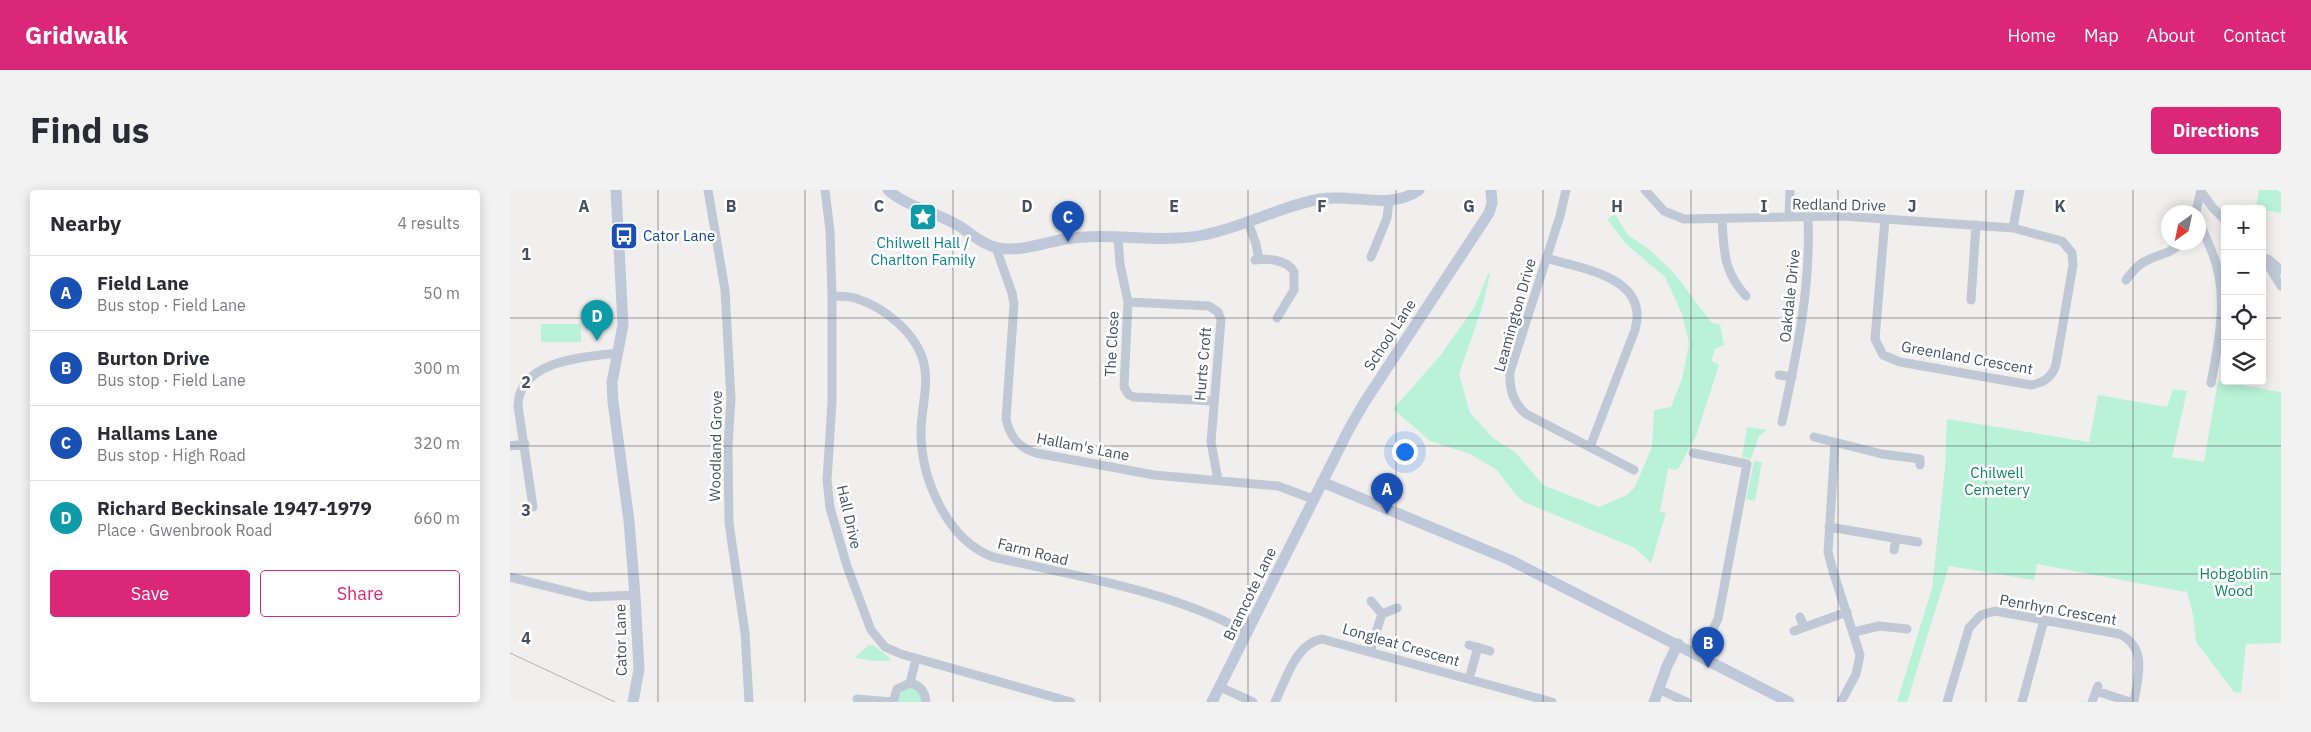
<!DOCTYPE html>
<meta charset="utf-8">
<style>
body{margin:0;font-family:"IBM Plex Sans",sans-serif;background:#f2f2f3;color:#2b2b33}
.controls{position:absolute;right:15px;top:15px;display:grid;overflow:hidden;border-radius:5px;box-shadow:0 2px 12px #0003}
.controls button{width:45px;height:45px;display:grid;place-items:center;padding:0;border:0;border-bottom:1px solid #e1e1e2;background:#fff;color:#2b2b33;font:25px sans-serif}
.compass{position:absolute;left:1651px;top:15px;width:45px;height:45px;border-radius:50%;background:#fff;box-shadow:0 2px 12px #0003;rotate:213deg}
.you{position:absolute;left:894px;top:261px;width:18px;height:18px;margin:-12px;border:4px solid #fff;border-radius:50%;background:#1a73e8;box-shadow:0 0 0 8px #1a73e833}
.badge{display:grid;place-items:center;width:32px;height:32px;border-radius:50%;background:#db2777;color:#fff;font-size:16px;font-weight:700}
.pin{position:absolute;translate:-50% -41px;filter:drop-shadow(0 1px 2px #0008)}
.pin::after{content:'';position:absolute;top:26px;width:18px;height:15px;background:inherit;clip-path:polygon(0 0,100% 0,50% 100%)}
.list{margin:0;padding:0;list-style:none}
h2{display:flex;justify-content:space-between;align-items:center;height:65px;margin:0;padding:0 20px;font-size:21px}
h2 small{font-size:16px;font-weight:400;color:#7c7c81}
.list li{display:grid;grid-template-columns:32px 1fr auto;gap:15px;align-items:center;box-sizing:border-box;height:75px;padding:0 20px;border-top:1px solid #e1e1e2}
.list b{display:block;font-size:19px;white-space:nowrap}
.list p{margin:0;font-size:16px;white-space:nowrap;color:#7c7c81}
.list em{font-size:16px;font-style:normal;color:#7c7c81}
.actions{display:flex;gap:10px;padding:15px 20px}
.actions a{flex:1;padding:11px 0;border:1px solid #db2777;border-radius:5px;text-align:center;font-size:18px;color:#db2777}
.actions .main{background:#db2777;color:#fff}
.icon{flex:none;width:28px;height:28px;fill:none;stroke:currentColor;stroke-width:2;stroke-linecap:round;stroke-linejoin:round}
.map{position:relative;flex:none;width:1771px;height:512px;overflow:hidden;border-radius:5px}
header{display:flex;align-items:center;gap:30px;box-sizing:border-box;height:70px;padding:0 25px;background:#db2777;color:#fff}
header strong{font-size:24px}
nav{display:flex;gap:28px;margin-inline-start:auto;font-size:18px}
.intro{display:flex;align-items:center;justify-content:space-between;box-sizing:border-box;height:120px;padding:0 30px}
h1{margin:0;font-size:35px}
.button{padding:12px 22px;border-radius:5px;background:#db2777;color:#fff;font-size:18px;font-weight:700}
main{display:flex;gap:30px;padding:0 30px}
aside{flex:1;background:#fff;border-radius:5px;box-shadow:0 2px 12px #0003}
.map>svg:first-child{display:block}
.green{fill:#b9f2d7}
.lines{fill:none;stroke-linecap:round;stroke-linejoin:round}
.street{stroke:#c1c8d5;stroke-width:9}
.secondary{stroke:#bfc8d9;stroke-width:11}
.tram{stroke:#b0b2b9;stroke-width:1}
.grid{fill:none;stroke:#454f5d;stroke-width:1;stroke-opacity:0.55}
.labels{text-anchor:middle;stroke-width:5;stroke-linejoin:round;paint-order:stroke}
.street-label{font-size:15px;fill:#454f5d;stroke:#fff}
.transit-label{font-size:15px;fill:#164399;stroke:#fff;text-anchor:start}
.culture-label{font-size:15px;fill:#0d838f;stroke:#fff}
.park-label{font-size:15px;fill:#10855a;stroke:#fff}
.grid-label{font-size:16px;text-anchor:middle;font-weight:bold;fill:#454f5d;stroke:#fff;stroke-width:5;stroke-linejoin:round;paint-order:stroke}
</style>
<header>
<strong>Gridwalk</strong>
<nav><a>Home</a><a>Map</a><a>About</a><a>Contact</a></nav>
</header>
<div class="intro"><h1>Find us</h1><a class="button">Directions</a></div>
<main>
<aside>
<h2>Nearby<small>4 results</small></h2>
<ul class="list">
<li><span class="badge" style="background:#1a4fb4">A</span><div><b>Field Lane</b><p>Bus stop · Field Lane</p></div><em>50 m</em></li>
<li><span class="badge" style="background:#1a4fb4">B</span><div><b>Burton Drive</b><p>Bus stop · Field Lane</p></div><em>300 m</em></li>
<li><span class="badge" style="background:#1a4fb4">C</span><div><b>Hallams Lane</b><p>Bus stop · High Road</p></div><em>320 m</em></li>
<li><span class="badge" style="background:#0f9aa8">D</span><div><b>Richard Beckinsale 1947-1979</b><p>Place · Gwenbrook Road</p></div><em>660 m</em></li>
</ul>
<div class="actions"><a class="main">Save</a><a>Share</a></div>
</aside>
<div class="map">
<svg width="1771" height="512" viewBox="0 0 1771 512">
<rect width="100%" height="100%" fill="#f1efee"/>
<!-- green -->
<path class="green" d="M 1749,0 L 1771,0 L 1771,23 L 1746,19 Z
M 1105,24 L 1118,45 L 1140,60 L 1164,83 L 1201,132 L 1210,135 L 1214,155 L 1205,159 L 1201,171 L 1209,175 L 1186,246 L 1169,278 L 1165,280 L 1158,278 L 1150,322 L 1156,323 L 1141,373 L 1125,358 L 1014,312 L 1005,304 L 987,280 L 960,264 L 920,251 L 883,219 L 930,166 L 964,118 L 978,84 L 980,84 L 972,118 L 949,184 L 960,223 L 984,249 L 1005,262 L 1033,295 L 1089,317 L 1117,305 L 1125,297 L 1142,257 L 1144,220 L 1161,217 L 1172,189 L 1179,154 L 1172,124 L 1155,87 L 1116,54 L 1097,29 Z
M 31,134 L 71,134 L 71,152 L 31,152 Z
M 1708,191 L 1771,202 L 1771,453 L 1736,454 L 1731,503 L 1724,502 L 1686,452 L 1683,425 L 1676,398 L 1675,402 L 1527,374 L 1524,390 L 1439,376 L 1397,512 L 1387,512 L 1422,398 L 1435,278 L 1437,229 L 1579,252 L 1588,205 L 1657,217 L 1663,199 L 1677,201 L 1662,267 L 1694,272 Z
M 1237,237 L 1257,240 L 1249,246 L 1241,269 L 1232,267 Z
M 1244,271 L 1252,272 L 1245,311 L 1236,309 Z
M 359,455 L 363,455 L 380,468 L 380,471 L 364,471 L 346,468 L 346,466 Z
M 400,497 L 409,500 L 413,512 L 387,512 L 390,501 Z"/>
<g class="lines">
<!-- street -->
<path class="street" d="M 198,0 L 215,100 L 221,209 L 218,256 L 219,333 L 235,443 L 239,512
M 315,0 L 320,41 L 322,106 L 322,212 L 317,290 L 320,318 L 337,376 L 361,440 L 375,457 L 391,464 L 561,512
M 1056,0 L 1050,26 L 1000,182 C 999,198 1003,213 1016,224 L 1124,280
M 1135,0 L 1154,21 L 1174,29 L 1332,26 L 1503,38 L 1552,51 L 1562,63 L 1563,75 L 1546,174 C 1543,186 1534,193 1521,195 L 1390,172 L 1373,165 L 1365,149 L 1375,29
M 1692,3 L 1703,18 L 1715,30
M 1686,22 L 1691,0
M 1279,27 L 1280,0
M 1212,29 C 1214,61 1213,81 1236,106
M 1688,30 C 1695,45 1703,62 1707,77 C 1717,116 1708,155 1701,193
M 738,32 L 746,54 L 749,69
M 1503,38 L 1510,0
M 608,48 L 610,74 L 618,112 L 614,197 L 619,205 L 624,207 L 704,211
M 486,58 L 502,103 L 504,114 L 496,229 C 500,247 509,258 526,263 L 644,285 L 768,296 L 803,309
M 1752,65 L 1771,96
M 861,67 L 877,28 L 879,11
M 1036,68 C 1073,79 1140,87 1125,140 L 1080,257
M 1758,69 L 1771,80
M 745,70 C 758,68 778,70 784,82 L 784,100 L 767,128
M 1616,90 C 1623,81 1629,73 1640,69 C 1651,64 1664,62 1672,52
M 322,106 C 329,106 337,106 345,108 C 374,117 407,143 414,174 C 419,195 411,220 411,242 C 411,289 437,350 483,367 C 569,387 660,400 738,443
M 1461,110 L 1466,35
M 618,112 L 699,116 L 708,122 L 711,130 L 701,252 L 708,290
M 1269,185 L 1282,187
M 1272,232 C 1287,163 1301,97 1298,27
M 1304,247 L 1372,264 L 1410,269 L 1410,275
M 1325,253 L 1318,362 L 1323,381 L 1350,465 L 1346,484 L 1331,512
M 0,256 L 15,254
M 1183,263 L 1237,274 L 1208,429 L 1190,465
M 23,317 L 8,216 C 9,170 74,167 108,163
M 1319,337 L 1408,352
M 1384,360 L 1386,349
M 0,387 L 80,407 L 125,405
M 861,411 L 872,424 L 887,418
M 1290,427 L 1294,437
M 1284,441 L 1337,422
M 1344,442 L 1369,436 L 1397,439
M 959,455 L 980,461
M 860,461 L 872,424
M 406,469 L 400,493 C 410,495 415,502 416,512
M 959,489 L 968,457
M 710,497 L 743,512
M 1148,499 L 1177,512
M 1586,501 L 1620,512
M 347,509 L 383,512
M 383,512 L 387,499 L 400,493
M 765,512 C 776,490 785,454 812,449 L 1042,512
M 1437,512 L 1459,438 L 1471,425 L 1485,421 L 1609,444 C 1638,457 1628,487 1624,512
M 1512,512 L 1534,430
M 1582,512 L 1588,496"/>
<!-- secondary -->
<path class="secondary" d="M 106,0 L 113,135 L 102,192 L 103,212 L 119,331 L 125,405 L 129,479 L 123,512
M 378,0 C 398,18 427,22 449,36 C 462,44 473,55 488,58 C 509,62 534,53 555,49 C 603,41 651,55 698,44 C 736,36 771,16 810,9 C 843,3 879,21 909,0
M 812,292 L 1000,370 L 1279,512
M 702,512 L 839,239 L 854,213 L 979,23 L 982,13 L 981,0
M 1144,512 L 1157,476 L 1168,454"/>
<!-- tram -->
<path class="tram" d="M 0,463 L 105,512"/>
</g>
<!-- grid -->
<path class="grid" d="M 148,0 L 148,512M 295,0 L 295,512M 443,0 L 443,512M 590,0 L 590,512M 738,0 L 738,512M 886,0 L 886,512M 1033,0 L 1033,512M 1181,0 L 1181,512M 1328,0 L 1328,512M 1476,0 L 1476,512M 1623,0 L 1623,512M 0,128 L 1715,128M 1752,128 L 1771,128M 0,256 L 1771,256M 0,384 L 1771,384"/>
<!-- icons -->
<defs>
<g id="sight-square" transform="scale(1.4375)"><rect x="-9" y="-9" width="18" height="18" rx="4" fill="#0f9aa8" stroke="#fff"/><path d="M0-6L1.8-2.2L6-1.7L2.9 1.2L3.7 5.4L0 3.3L-3.7 5.4L-2.9 1.2L-6-1.7L-1.8-2.2Z" fill="#fff"/></g>
<g id="bus-square" transform="scale(1.4375)"><rect x="-9" y="-9" width="18" height="18" rx="4" fill="#1a4fb4" stroke="#fff"/><path d="M-5-6H5V4H4V6H2V4H-2V6H-4V4H-5ZM-3.5-4V0h7V-4ZM-3.5 1.2v1.5H-2V1.2ZM2 1.2v1.5H3.5V1.2Z" fill="#fff"/></g>
</defs>
<g fill-rule="evenodd">
<use href="#sight-square" x="413" y="27"/>
<use href="#bus-square" x="114" y="46"/>
</g>
<g class="labels">
<!-- street labels -->
<g class="street-label">
<text transform="translate(1329 15) rotate(1)" y="5">Redland Drive</text>
<text transform="translate(1280 106) rotate(-84)" y="5">Oakdale Drive</text>
<text transform="translate(1005 125) rotate(-74)" y="5">Leamington Drive</text>
<text transform="translate(880 145) rotate(-57)" y="5">School Lane</text>
<text transform="translate(602 154) rotate(-87)" y="5">The Close</text>
<text transform="translate(1457 168) rotate(10)" y="5">Greenland Crescent</text>
<text transform="translate(693 174) rotate(-85)" y="5">Hurts Croft</text>
<text transform="translate(206 256) rotate(-89)" y="5">Woodland Grove</text>
<text transform="translate(573 257) rotate(11)" y="5">Hallam's Lane</text>
<text transform="translate(339 327) rotate(77)" y="5">Hall Drive</text>
<text transform="translate(523 362) rotate(14)" y="5">Farm Road</text>
<text transform="translate(740 404) rotate(-64)" y="5">Bramcote Lane</text>
<text transform="translate(1548 420) rotate(10)" y="5">Penrhyn Crescent</text>
<text transform="translate(111 450) rotate(-91)" y="5">Cator Lane</text>
<text transform="translate(891 455) rotate(16)" y="5">Longleat Crescent</text>
</g>
<!-- transit labels -->
<g class="transit-label">
<text x="133" y="51">Cator Lane</text>
</g>
<!-- culture labels -->
<g class="culture-label">
<text x="413" y="58">Chilwell Hall /<tspan x="413" dy="17">Charlton Family</tspan></text>
</g>
<!-- park labels -->
<g class="park-label">
<text x="1487" y="288">Chilwell<tspan x="1487" dy="17">Cemetery</tspan></text>
<text x="1724" y="389">Hobgoblin<tspan x="1724" dy="17">Wood</tspan></text>
</g>
</g>
<g class="grid-label">
<text x="74" y="22">A</text>
<text x="221" y="22">B</text>
<text x="369" y="22">C</text>
<text x="517" y="22">D</text>
<text x="664" y="22">E</text>
<text x="812" y="22">F</text>
<text x="959" y="22">G</text>
<text x="1107" y="22">H</text>
<text x="1254" y="22">I</text>
<text x="1402" y="22">J</text>
<text x="1550" y="22">K</text>
<text x="16" y="70">1</text>
<text x="16" y="198">2</text>
<text x="16" y="326">3</text>
<text x="16" y="454">4</text>
</g>
</svg>
<div class="controls">
<button>+</button>
<button>−</button>
<button><svg class="icon" aria-label="locate" viewBox="0 0 24 24"><circle cx="12" cy="12" r="6"/><path d="M12 2v4M12 18v4M2 12h4M18 12h4"/></svg></button>
<button><svg class="icon" aria-label="layers" viewBox="0 0 24 24"><path d="M12 4l9 5-9 5-9-5zM3 14l9 5 9-5"/></svg></button>
</div>
<svg class="compass" viewBox="-18 -18 36 36"><path d="M0-13l5 13h-10z" fill="#e53935"/><path d="M0 13l5-13h-10z" fill="#7c7c81"/></svg>
<div class="you"></div>
<div class="pin badge" style="left:877px;top:324px;background:#1a4fb4">A</div>
<div class="pin badge" style="left:1198px;top:478px;background:#1a4fb4">B</div>
<div class="pin badge" style="left:558px;top:52px;background:#1a4fb4">C</div>
<div class="pin badge" style="left:87px;top:151px;background:#0f9aa8">D</div>
</div>
</main>
